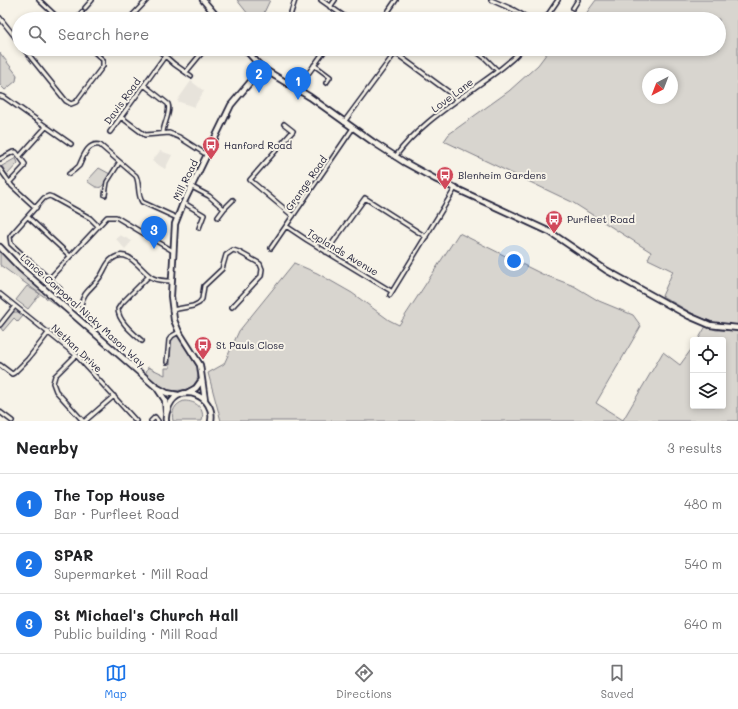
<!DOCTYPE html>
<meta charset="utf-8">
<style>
body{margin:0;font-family:Mali,sans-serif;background:#f6f6f6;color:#202124}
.controls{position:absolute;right:12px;bottom:12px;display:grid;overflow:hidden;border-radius:4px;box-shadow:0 2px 6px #0003}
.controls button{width:36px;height:36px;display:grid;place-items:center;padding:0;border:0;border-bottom:1px solid #e0e0e0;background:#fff;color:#202124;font:20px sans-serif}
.compass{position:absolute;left:642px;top:68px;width:36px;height:36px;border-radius:50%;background:#fff;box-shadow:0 2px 6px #0003;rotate:222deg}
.you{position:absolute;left:514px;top:261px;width:14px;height:14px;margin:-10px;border:3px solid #fff;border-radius:50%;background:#1a73e8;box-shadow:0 0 0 6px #1a73e833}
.badge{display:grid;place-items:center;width:26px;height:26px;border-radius:50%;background:#1a73e8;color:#fff;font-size:13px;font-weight:700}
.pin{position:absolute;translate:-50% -33px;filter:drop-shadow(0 1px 2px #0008)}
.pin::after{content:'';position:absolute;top:21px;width:14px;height:12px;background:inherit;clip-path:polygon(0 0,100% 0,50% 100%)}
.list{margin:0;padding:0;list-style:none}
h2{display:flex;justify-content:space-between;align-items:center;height:52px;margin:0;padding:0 16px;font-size:17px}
h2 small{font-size:13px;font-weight:400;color:#757577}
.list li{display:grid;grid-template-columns:26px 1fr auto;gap:12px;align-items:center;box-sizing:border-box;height:60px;padding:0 16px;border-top:1px solid #e0e0e0}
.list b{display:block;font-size:15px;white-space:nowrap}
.list p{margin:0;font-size:13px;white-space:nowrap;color:#757577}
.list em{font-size:13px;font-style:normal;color:#757577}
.icon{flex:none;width:22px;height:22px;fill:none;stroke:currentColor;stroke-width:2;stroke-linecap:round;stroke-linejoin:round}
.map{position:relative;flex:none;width:738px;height:421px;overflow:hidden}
.search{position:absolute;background:#fff;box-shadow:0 2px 6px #0003;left:12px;right:12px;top:12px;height:44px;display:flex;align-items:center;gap:10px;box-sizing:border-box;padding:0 14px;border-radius:22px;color:#757577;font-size:15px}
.sheet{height:232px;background:#fff}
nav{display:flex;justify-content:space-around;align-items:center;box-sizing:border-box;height:56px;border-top:1px solid #e0e0e0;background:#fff;font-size:11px;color:#757577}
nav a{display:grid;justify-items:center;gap:2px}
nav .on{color:#1a73e8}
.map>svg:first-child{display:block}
.built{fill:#e7e3db}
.green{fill:#d8d5cf;stroke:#7d7c85;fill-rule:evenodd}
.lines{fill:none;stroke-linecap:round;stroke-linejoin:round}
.street-casing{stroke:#22223b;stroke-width:6}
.secondary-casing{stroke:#22223b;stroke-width:8}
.street{stroke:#f7f3e8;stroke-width:3}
.secondary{stroke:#f7f3e8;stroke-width:4.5}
.labels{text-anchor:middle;stroke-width:4;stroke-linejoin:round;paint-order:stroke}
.street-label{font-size:10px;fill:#22223b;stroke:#f7f3e8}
.poi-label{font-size:10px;fill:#22223b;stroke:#f7f3e8;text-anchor:start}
</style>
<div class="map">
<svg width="738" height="421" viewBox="0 0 738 421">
<rect width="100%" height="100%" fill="#f7f3e8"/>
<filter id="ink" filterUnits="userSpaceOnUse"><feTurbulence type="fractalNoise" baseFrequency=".025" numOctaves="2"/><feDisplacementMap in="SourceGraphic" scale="8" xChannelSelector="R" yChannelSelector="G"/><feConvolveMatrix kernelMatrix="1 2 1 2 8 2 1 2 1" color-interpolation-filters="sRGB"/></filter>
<g filter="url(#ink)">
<!-- built -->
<path class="built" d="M 191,81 L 204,91 L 194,107 L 177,101 Z
M 160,151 L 172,155 L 165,169 L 152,161 Z
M 120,235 L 132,241 L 125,249 L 116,239 Z"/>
<!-- green -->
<path class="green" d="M 237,0 L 270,0 L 261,19 L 252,19 Z
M 596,0 L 738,0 L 738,325 L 712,322 L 697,316 L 662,296 L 673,271 L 648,259 L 651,252 L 572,202 L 444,141 L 449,134 L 509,91 L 538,65 L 550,49 L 719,49 L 719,19 L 582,19 ZM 648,74 L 672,74 L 672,98 L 648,98 Z
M 0,53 L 17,75 L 16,81 L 5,90 L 0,85 Z
M 16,158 L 18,163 L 7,175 L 2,166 Z
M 99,168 L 110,174 C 102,187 102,193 87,181 Z
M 459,233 L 542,274 L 574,286 L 599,301 L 633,315 L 641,326 L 596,403 L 623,420 L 663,352 L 680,365 L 693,347 L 693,406 L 723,406 L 723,340 L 698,340 L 706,326 L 716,330 L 738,331 L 738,421 L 221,421 L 208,373 L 224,364 L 239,331 L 294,263 L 317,273 L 352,293 L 389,320 L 399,325 Z
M 0,251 L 14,266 L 67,313 L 0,265 Z
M 27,286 L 40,294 L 28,309 L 16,300 Z
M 13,312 L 18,312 L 23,316 L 18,322 L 14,318 L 3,331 L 0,327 L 11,313 Z
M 178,336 L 199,370 L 197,380 L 192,387 L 183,390 L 169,391 L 145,375 L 148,367 L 165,375 L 165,368 L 170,368 L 171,340 L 173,337 Z
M 184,401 C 197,401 205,409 202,421 L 173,421 C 171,411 175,404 184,401 Z"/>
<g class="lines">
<!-- street casing -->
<g class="street-casing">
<path id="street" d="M 39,0 L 59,19
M 321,0 L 348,19
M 491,0 L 514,10 L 530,19
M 330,7 L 335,0
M 85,8 L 92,0
M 573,8 L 578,0
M 0,18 L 19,42
M 76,19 L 82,12
M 129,19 L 147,0
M 289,19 L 295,0
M 383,19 L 396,0
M 545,19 L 558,0
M 24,49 L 66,101 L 71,104 L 76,102 L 103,66 L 103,60 L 91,49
M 157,49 L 174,64 L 191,76
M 390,49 L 450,93 L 457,100
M 473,49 L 485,58 L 498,71
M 97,54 L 101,49
M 314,65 L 330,77 L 326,83
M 186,72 L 205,49
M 144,85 L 168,104 C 171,112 164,123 163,132
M 297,89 L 326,49
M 0,96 L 4,97 L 71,144
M 121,117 L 145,135 L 169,133 L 179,137 L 207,155
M 344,122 L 395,53
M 284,124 L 293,131 L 250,180 L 293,216
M 110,132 L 165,56
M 20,156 L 46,127
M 395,157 C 415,129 446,108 474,88 C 491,76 508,65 522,49
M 0,159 L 13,152 L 16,152 L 25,164 L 24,167 L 9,183
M 0,169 L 12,186 L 36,208
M 69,174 C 72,172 76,169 79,166 C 83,158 87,142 100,145 L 136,176 C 140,184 137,194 142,202 L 177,218
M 192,187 L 209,196 L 224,209 L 233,200
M 105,195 L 107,182 L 119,163
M 184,203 L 204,215 L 199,228
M 28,217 L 70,256
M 218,217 L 224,209
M 286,226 L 307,240 L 391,291
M 271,248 L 353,128
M 326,252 L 365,198 L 426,237
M 49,279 L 107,217 L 116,217 L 173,251
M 60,289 L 11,244 L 10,237 L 12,234 L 44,198 L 49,196 L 52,197 L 90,218 L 98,226
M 0,294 L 76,355 L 136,421
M 390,295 L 456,187
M 81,305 C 84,290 92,289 100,277 C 104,272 106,263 112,259 C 129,246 141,272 153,278 C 159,281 166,281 172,281
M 172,310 L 193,306 L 199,303 L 202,299 L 204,286 L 222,269 L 226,255 L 233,250 L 239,252 L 257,262 L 260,264 L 262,269 L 261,276 L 232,307
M 0,325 L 15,306
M 142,341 C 133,333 118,321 118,309 L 122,303 L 149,276
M 76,355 L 55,376 L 53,383 L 56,391 L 83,421
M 167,362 L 169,340 L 172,336 L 179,332
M 0,365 L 12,374 L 14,373 L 28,359 L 49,332
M 0,412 L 12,421
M 85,421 L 114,396
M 151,421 L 155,417 L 158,421"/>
</g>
<!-- secondary casing -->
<g class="secondary-casing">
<path id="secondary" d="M 203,0 L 219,19
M 245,49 L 262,68 L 310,97 L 373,142 L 404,162 L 435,179 L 550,232 L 606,270 L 689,316 L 710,325 L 738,328
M 0,247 L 20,268 L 156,387 L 167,393 L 178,395
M 157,388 L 165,400 L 166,412
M 187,393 L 196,388 L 201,381
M 205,400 L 200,365 L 179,332 L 174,320 L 171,296 L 175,224 L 182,206 L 231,105 L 262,68
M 166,421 C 165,415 167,411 169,406 C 180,381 216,396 211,421"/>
</g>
<!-- street -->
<use href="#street" class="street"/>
<!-- secondary -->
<use href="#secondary" class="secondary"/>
</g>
</g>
<!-- icons -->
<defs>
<g id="bus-pin" transform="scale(0.9)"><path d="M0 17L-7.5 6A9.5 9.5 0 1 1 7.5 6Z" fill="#d1495b" stroke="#f7f3e8"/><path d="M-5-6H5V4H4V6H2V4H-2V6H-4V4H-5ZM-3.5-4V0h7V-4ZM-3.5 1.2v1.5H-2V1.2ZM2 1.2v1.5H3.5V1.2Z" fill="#fff"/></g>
</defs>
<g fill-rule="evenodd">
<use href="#bus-pin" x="211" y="145"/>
<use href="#bus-pin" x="445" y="175"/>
<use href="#bus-pin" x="554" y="219"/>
<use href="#bus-pin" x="203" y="345"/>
</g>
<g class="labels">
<!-- street labels -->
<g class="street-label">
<text transform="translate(452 95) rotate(-37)" y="4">Love Lane</text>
<text transform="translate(122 101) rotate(-54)" y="4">Davis Road</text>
<text transform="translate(185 180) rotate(-64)" y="4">Mill Road</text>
<text transform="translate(306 183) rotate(-55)" y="4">Grange Road</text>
<text transform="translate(343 252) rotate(31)" y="4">Toplands Avenue</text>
<text transform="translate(83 310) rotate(42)" y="4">Lance Corporal Nicky Mason Way</text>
<text transform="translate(77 348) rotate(43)" y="4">Nethan Drive</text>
</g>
<!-- poi labels -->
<g class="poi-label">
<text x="224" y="149">Hanford Road</text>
<text x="458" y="179">Blenheim Gardens</text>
<text x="567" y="223">Purfleet Road</text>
<text x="216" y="349">St Pauls Close</text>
</g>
</g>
</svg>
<div class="controls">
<button><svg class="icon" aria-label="locate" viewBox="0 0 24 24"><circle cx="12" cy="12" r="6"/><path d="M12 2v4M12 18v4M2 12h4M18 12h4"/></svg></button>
<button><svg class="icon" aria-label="layers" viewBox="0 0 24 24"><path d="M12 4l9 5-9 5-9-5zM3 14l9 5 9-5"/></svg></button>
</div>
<svg class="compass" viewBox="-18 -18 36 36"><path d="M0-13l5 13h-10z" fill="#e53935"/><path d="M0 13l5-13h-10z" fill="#757577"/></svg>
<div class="you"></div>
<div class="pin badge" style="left:298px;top:100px">1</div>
<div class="pin badge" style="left:259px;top:93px">2</div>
<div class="pin badge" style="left:154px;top:249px">3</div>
<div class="search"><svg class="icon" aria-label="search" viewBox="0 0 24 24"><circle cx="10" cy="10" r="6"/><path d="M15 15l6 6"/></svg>Search here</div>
</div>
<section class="sheet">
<h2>Nearby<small>3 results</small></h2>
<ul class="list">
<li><span class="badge">1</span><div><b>The Top House</b><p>Bar · Purfleet Road</p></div><em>480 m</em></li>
<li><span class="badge">2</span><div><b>SPAR</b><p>Supermarket · Mill Road</p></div><em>540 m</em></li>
<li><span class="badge">3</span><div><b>St Michael's Church Hall</b><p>Public building · Mill Road</p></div><em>640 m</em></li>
</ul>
</section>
<nav>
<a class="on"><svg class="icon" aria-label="map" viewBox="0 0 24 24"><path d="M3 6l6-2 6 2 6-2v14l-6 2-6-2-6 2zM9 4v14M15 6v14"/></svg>Map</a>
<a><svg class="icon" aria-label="directions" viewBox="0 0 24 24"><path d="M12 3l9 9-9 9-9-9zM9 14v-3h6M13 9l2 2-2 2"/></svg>Directions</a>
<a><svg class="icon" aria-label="saved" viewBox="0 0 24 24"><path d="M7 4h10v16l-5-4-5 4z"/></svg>Saved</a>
</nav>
